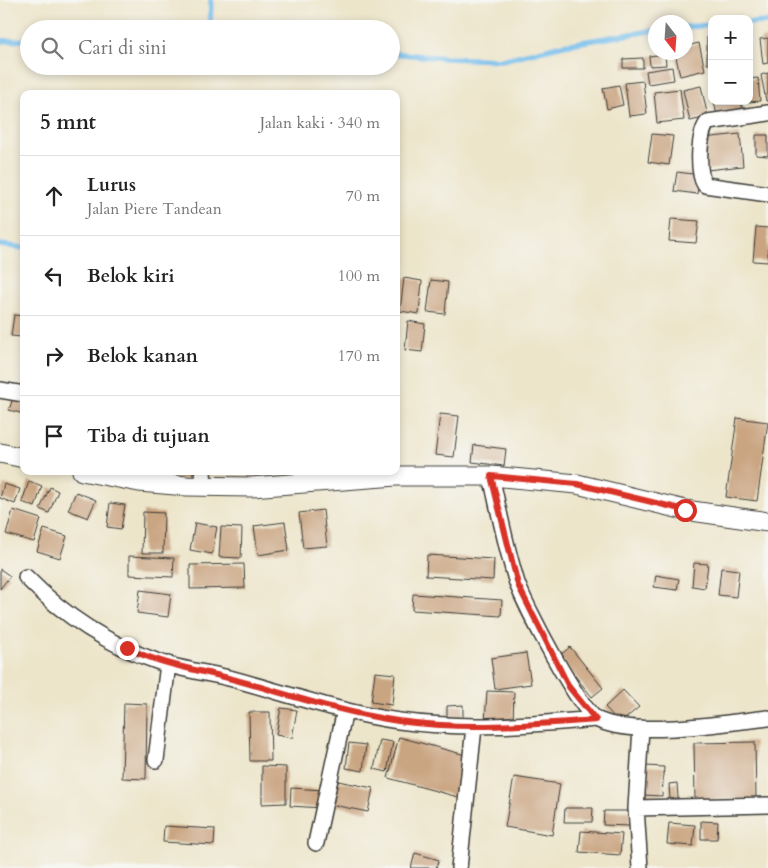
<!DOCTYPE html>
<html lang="id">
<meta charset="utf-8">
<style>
body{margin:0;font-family:Cardo,serif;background:#f2f2f2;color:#222}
.controls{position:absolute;right:15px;top:15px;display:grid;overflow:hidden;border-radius:10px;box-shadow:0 2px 8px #0003}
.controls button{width:45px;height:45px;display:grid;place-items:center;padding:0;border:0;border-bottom:1px solid #e0e0e0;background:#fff;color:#222;font:25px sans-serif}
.compass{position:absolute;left:648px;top:15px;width:45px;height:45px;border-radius:50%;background:#fff;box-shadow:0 2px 8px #0003;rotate:163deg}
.stop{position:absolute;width:15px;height:15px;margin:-11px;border:4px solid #d93025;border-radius:50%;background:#fff}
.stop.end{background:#d93025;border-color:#fff;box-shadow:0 1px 5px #0008}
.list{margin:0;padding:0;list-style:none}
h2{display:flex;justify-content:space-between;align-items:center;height:65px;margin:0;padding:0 20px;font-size:21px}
h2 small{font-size:16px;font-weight:400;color:#767676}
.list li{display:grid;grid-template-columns:32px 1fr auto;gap:15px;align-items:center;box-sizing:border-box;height:80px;padding:0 20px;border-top:1px solid #e0e0e0}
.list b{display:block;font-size:19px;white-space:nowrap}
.list p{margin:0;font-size:16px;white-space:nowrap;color:#767676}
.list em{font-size:16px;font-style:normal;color:#767676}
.icon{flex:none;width:28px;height:28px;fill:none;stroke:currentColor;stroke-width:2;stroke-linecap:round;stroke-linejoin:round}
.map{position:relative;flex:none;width:768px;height:868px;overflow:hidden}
.search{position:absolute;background:#fff;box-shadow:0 2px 8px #0003;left:20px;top:20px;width:380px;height:55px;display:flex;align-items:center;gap:12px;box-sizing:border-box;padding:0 18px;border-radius:28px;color:#767676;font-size:19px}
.panel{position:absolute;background:#fff;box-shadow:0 2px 8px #0003;left:20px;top:90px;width:380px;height:385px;border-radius:10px}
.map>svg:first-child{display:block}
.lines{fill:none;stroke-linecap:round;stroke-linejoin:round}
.stream{stroke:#73bdec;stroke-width:5.5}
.building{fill:#caa582}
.minor-casing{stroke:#3b3a36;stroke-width:18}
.tertiary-casing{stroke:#3b3a36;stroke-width:21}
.minor{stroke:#fff;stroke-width:15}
.tertiary{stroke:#fff;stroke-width:19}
.route{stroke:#d93025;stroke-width:6}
</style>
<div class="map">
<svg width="768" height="868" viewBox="0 0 768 868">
<rect width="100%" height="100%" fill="#f6f6f2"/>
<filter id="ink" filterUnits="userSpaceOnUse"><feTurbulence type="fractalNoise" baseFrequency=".02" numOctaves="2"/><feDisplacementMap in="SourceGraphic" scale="10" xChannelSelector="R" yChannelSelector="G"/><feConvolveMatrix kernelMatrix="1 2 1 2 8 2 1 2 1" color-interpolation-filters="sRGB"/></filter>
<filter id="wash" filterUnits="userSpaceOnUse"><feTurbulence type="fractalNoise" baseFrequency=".0096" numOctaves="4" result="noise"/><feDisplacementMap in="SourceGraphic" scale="20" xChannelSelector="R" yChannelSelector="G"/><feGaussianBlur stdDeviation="1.12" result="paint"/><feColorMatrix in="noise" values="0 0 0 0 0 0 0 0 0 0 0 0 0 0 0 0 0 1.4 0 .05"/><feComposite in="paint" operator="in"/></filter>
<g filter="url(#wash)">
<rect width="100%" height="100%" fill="#ede5ca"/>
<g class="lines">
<!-- stream -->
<path class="stream" d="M 749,23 L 768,22
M 686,27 L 712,25
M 210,29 L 211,0
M 0,41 L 29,40
M 391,53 L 445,58 L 502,60 L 563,45 L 656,30
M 0,245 L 24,248"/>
</g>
<g id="blocks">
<!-- building -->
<path class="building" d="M 707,37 L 712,37 L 712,64 L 707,64 Z
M 768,38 L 768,63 L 763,64 L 760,39 Z
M 699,43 L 705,70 L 680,76 L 675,52 L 686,52 L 686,46 Z
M 665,54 L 666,65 L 650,66 L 649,56 Z
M 643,58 L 643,68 L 623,68 L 623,59 Z
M 672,67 L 674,80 L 648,84 L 646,71 Z
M 768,73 L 768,101 L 766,101 L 761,75 Z
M 758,78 L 760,101 L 749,102 L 749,79 Z
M 643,81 L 647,114 L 629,116 L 625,83 Z
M 619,85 L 623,105 L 607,109 L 603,88 Z
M 701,86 L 708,117 L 690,121 L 683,90 Z
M 680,89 L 684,120 L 657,123 L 654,92 Z
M 714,101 L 741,101 L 743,111 L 717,116 Z
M 652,134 L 673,136 L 669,165 L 648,162 Z
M 740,134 L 743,166 L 707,170 L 703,138 Z
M 756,135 L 768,135 L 768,156 L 756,155 Z
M 677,172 L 700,175 L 697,194 L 674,191 Z
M 671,219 L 699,221 L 696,243 L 669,241 Z
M 756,227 L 768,228 L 768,262 L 753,261 Z
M 404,278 L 422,281 L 419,314 L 400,311 Z
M 431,280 L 448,282 L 445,314 L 427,312 Z
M 14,315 L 24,316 L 22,337 L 11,336 Z
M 408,321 L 425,324 L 422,352 L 405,350 Z
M 13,398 L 24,401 L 24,414 L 9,410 Z
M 440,414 L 459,416 L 454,457 L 435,455 Z
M 737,418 L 768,422 L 757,501 L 726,497 Z
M 474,445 L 506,449 L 504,466 L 472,462 Z
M 164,471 L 193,471 L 193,479 L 164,479 Z
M 29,481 L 42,486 L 35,507 L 22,502 Z
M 4,484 L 20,489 L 15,504 L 0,498 Z
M 50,487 L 58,491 L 49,513 L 40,509 Z
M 76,492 L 96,500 L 88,518 L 68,510 Z
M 110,503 L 125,505 L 121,529 L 107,527 Z
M 13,510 L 41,519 L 34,542 L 6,534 Z
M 323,510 L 327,546 L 303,548 L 299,513 Z
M 143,512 L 164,513 L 163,553 L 142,553 Z
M 285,522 L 289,550 L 258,555 L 254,526 Z
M 195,523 L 217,527 L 212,554 L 190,550 Z
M 221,527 L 242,528 L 241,558 L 219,557 Z
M 44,529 L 67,536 L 60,558 L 37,551 Z
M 427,555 L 494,559 L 493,580 L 426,576 Z
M 129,556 L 174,558 L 173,577 L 129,575 Z
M 694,563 L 708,564 L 705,588 L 692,586 Z
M 244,564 L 245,588 L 190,589 L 190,565 Z
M 721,568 L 739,570 L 736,597 L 718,595 Z
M 0,569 L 10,576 L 0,589 Z
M 656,575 L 679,579 L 677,590 L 654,587 Z
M 140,590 L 171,594 L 168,617 L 137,613 Z
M 413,594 L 502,600 L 501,616 L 412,610 Z
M 570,647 L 603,688 L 592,697 L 559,656 Z
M 526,653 L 531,684 L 495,689 L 491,658 Z
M 375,672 L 395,674 L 392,705 L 371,702 Z
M 623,690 L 639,707 L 620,723 L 605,707 Z
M 487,691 L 514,692 L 513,724 L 485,722 Z
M 124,703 L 147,704 L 146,779 L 122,778 Z
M 463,705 L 463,723 L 447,724 L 447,706 Z
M 281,708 L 297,710 L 292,738 L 276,735 Z
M 249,712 L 270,712 L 271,761 L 250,761 Z
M 399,737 L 469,756 L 458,797 L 388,778 Z
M 380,740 L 393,742 L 387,772 L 374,769 Z
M 755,742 L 756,799 L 695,800 L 694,743 Z
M 349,743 L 366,745 L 363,771 L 346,768 Z
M 262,766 L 286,767 L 286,803 L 262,804 Z
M 646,766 L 664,767 L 662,796 L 643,795 Z
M 514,777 L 560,784 L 552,835 L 505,827 Z
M 338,781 L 373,788 L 368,812 L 333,805 Z
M 677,783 L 678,798 L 670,799 L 669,784 Z
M 291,788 L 323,790 L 322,808 L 290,806 Z
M 565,808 L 593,808 L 592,822 L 564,822 Z
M 604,811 L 630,811 L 629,826 L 603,825 Z
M 701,821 L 718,822 L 717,839 L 701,839 Z
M 669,823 L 695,825 L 693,846 L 667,844 Z
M 164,826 L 215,829 L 214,845 L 163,842 Z
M 581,831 L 622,834 L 620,855 L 579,852 Z
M 415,853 L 439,860 L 436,868 L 411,868 Z"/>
</g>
</g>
<g filter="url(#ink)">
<use href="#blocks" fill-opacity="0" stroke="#3b3a36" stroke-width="1"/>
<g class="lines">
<!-- minor casing -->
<g class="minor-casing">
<path id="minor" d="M 768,113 L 708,122 C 698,133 697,173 705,185 L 768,194
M 0,390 L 24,394
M 203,471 L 204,486
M 491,476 C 499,511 506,548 517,583 C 525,605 580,712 598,720 C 638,738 724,723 768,718
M 26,577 C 63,615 109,645 159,662 C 183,670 209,673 233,679 C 288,694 342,713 399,721 C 465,730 529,725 596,719
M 156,760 L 168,664
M 636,808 L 768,805
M 316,843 L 345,710
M 459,868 L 474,727
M 640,868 L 636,808 L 641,728"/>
</g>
<!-- tertiary casing -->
<g class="tertiary-casing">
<path id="tertiary" d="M 0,453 L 24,458
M 82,471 L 139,482 L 187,486 L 251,487 L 396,476 L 491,476 L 577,484 L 685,510 L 768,522"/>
</g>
<!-- minor -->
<use href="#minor" class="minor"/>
<!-- tertiary -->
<use href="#tertiary" class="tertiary"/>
</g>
</g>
<g class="lines" filter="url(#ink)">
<!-- route -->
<path class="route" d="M 127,648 C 162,665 199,670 236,680 C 290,695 343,713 398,721 C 464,730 529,725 596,720 L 569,687 L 518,585 L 491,476 L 577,484 L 685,510"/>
</g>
</svg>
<div class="controls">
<button>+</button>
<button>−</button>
</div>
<svg class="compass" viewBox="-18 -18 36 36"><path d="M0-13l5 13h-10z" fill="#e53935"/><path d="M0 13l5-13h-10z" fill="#767676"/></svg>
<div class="stop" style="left:685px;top:510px"></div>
<div class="stop end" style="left:127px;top:648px"></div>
<div class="search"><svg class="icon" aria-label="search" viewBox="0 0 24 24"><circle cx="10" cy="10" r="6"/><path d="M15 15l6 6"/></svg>Cari di sini</div>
<section class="panel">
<h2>5 mnt<small>Jalan kaki · 340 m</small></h2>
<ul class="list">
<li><svg class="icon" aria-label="ahead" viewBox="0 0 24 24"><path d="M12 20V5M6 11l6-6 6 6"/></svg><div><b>Lurus</b><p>Jalan Piere Tandean</p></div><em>70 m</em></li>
<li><svg class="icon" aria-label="left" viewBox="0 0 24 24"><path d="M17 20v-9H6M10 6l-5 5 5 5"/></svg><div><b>Belok kiri</b></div><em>100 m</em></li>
<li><svg class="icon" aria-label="right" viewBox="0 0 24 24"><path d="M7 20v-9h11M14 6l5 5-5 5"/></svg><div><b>Belok kanan</b></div><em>170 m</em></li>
<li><svg class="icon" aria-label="arrive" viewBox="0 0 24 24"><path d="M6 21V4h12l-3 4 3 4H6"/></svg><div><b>Tiba di tujuan</b></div></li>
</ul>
</section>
</div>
